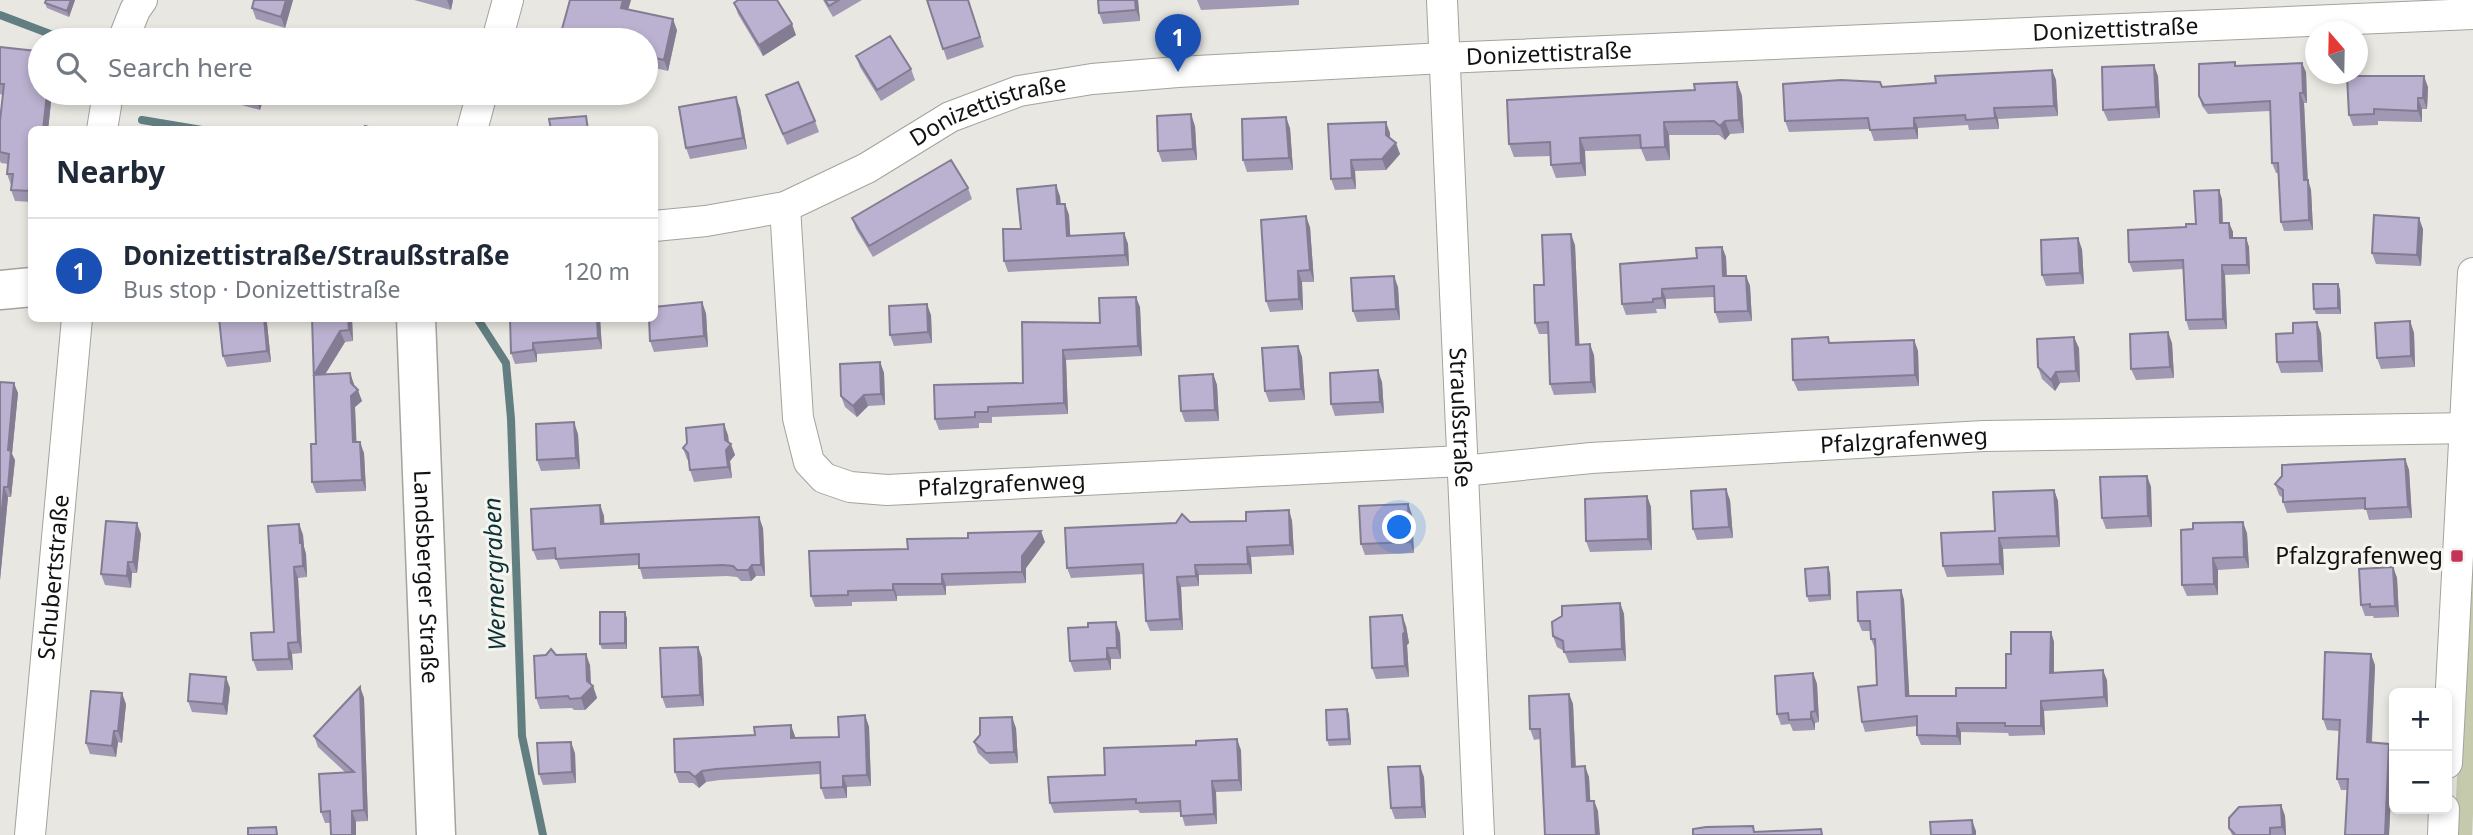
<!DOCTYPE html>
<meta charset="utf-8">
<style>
body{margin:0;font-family:"Noto Sans",sans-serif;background:#f6f6f7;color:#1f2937}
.controls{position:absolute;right:21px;bottom:21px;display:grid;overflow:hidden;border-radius:10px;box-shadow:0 4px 10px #0003}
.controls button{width:63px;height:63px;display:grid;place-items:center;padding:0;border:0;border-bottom:2px solid #e0e1e3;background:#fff;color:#1f2937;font:35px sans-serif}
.compass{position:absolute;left:2305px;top:21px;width:63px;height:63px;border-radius:50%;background:#fff;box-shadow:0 4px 10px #0003;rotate:340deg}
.you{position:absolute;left:1400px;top:528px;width:24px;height:24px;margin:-18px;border:5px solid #fff;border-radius:50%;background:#1a73e8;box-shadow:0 0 0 10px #1a73e833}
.badge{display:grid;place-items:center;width:46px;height:46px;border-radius:50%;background:#0b8043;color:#fff;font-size:23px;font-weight:700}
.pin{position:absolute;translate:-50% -58px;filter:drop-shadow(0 2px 4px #0008)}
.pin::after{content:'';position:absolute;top:37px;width:24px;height:21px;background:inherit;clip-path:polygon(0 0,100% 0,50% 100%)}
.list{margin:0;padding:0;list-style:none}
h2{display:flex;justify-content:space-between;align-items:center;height:91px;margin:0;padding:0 28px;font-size:30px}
h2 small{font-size:23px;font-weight:400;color:#747a83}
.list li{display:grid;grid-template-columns:46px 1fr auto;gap:21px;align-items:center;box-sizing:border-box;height:105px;padding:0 28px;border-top:2px solid #e0e1e3}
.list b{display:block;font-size:26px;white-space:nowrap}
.list p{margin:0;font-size:23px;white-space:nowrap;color:#747a83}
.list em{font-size:23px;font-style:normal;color:#747a83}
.icon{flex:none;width:38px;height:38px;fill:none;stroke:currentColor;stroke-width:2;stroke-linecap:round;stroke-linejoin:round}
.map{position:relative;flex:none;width:2473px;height:835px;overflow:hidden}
.search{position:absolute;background:#fff;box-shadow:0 4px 10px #0003;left:28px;top:28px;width:630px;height:77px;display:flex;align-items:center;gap:18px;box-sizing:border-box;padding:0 24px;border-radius:38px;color:#747a83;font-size:26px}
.panel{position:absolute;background:#fff;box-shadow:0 4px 10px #0003;left:28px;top:126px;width:630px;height:196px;border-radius:10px}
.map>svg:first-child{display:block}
.green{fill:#c5caad}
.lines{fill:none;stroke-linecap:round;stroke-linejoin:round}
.stream{stroke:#627e81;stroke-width:8}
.street-casing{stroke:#a4a29d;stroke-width:32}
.secondary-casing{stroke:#a4a29d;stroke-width:41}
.street{stroke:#fff;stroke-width:30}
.secondary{stroke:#fff;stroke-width:38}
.wall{fill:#a198b3}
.shaded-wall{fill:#837c92}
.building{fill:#bbb1d0;stroke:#837c92;stroke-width:2}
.poi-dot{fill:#c43458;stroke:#f6f4ee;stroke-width:2.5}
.labels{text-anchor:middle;stroke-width:6;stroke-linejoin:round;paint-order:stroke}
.street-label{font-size:23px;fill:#121210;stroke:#f6f4ee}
.poi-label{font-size:23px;fill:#121210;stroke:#f6f4ee;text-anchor:end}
.water-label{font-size:24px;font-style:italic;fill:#093237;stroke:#f6f4ee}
</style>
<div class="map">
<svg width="2473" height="835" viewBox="0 0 2473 835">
<rect width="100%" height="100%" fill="#e9e7e1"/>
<!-- green -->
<path class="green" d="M 2473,472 L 2473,814 L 2472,835 L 2454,835 Z"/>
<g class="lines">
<!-- stream -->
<path class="stream" d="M 0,15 L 66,40
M 142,120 L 202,130
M 477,318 L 506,363 L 511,419 L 522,736 L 543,835"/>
<!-- street casing -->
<g class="street-casing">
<g id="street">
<path id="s1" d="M 1442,0 L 1479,835"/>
<path d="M 123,40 L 135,10 L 142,0"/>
<path d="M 497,40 L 508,0"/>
<path d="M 102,130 L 108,93"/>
<path d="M 472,130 L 482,93"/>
<path id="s2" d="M 785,207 L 798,418 L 809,462 L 824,478 L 850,487 L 887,490 L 1461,461"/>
<path id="s3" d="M 654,226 L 706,221 L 785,207 L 867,168 L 950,117 L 1019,91 L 1092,79 L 1178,72 L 1444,58 L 2473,14"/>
<path id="s4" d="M 1462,471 L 1591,458 L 1984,436 L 2473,428"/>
<path d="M 2447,763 L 2473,273"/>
<path id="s5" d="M 30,835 L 77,318"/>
<path d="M 2443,835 L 2444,809"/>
</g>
</g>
<!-- secondary casing -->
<g class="secondary-casing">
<g id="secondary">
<path d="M 0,290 L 32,287"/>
<path id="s6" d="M 416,318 L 436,835"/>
</g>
</g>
<!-- street -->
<use href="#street" class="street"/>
<!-- secondary -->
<use href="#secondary" class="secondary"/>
</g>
<!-- wall -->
<path class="wall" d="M 46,0 L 75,0 L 69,17 L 47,8 L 45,3 Z
M 293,0 L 285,28 L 256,19 L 252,8 Z
M 414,0 L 453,0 L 451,10 Z
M 631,0 L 628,10 L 677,30 L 668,71 L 646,66 L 646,40 L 559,40 Z
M 823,0 L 862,0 L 833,17 Z
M 927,0 L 968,0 L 984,47 L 947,60 Z
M 1098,0 L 1138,0 L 1140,21 L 1103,24 L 1099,13 Z
M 1197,0 L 1299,0 L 1299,5 L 1201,10 Z
M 734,3 L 796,35 L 763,56 L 738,14 Z
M 0,47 L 39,60 L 52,93 L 48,130 L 32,130 L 32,202 L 15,201 L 11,190 L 12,185 L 11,185 L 7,174 L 8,164 L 1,163 L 0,161 L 0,121 L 3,95 L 0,94 Z
M 856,56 L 911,69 L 915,80 L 881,101 L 860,67 Z
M 2235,62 L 2236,65 L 2306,72 L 2307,103 L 2304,103 L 2308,180 L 2311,190 L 2313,230 L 2284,231 L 2281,222 L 2278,173 L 2276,173 L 2272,163 L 2270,111 L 2208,114 L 2202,106 L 2199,96 Z
M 2052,70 L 2056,80 L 2058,116 L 1998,119 L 1999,129 L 1969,130 L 1968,125 L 1918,128 L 1918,139 L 1874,141 L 1870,129 L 1789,132 L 1785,121 L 1882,87 L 1936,83 Z
M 2158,76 L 2160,118 L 2108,121 L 2103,110 Z
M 1737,82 L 1742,96 L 1744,133 L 1730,134 L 1725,140 L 1719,135 L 1669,135 L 1670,160 L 1646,161 L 1641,149 L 1585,151 L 1586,176 L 1556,178 L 1551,165 L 1551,156 L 1514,157 L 1509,144 L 1695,90 Z
M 2428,87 L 2427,109 L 2422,109 L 2422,122 L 2378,121 L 2378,125 L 2353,126 L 2349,115 Z
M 224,93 L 265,93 L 260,110 L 227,101 Z
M 328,93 L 351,93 L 350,98 Z
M 766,95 L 815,121 L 819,132 L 787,145 Z
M 740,108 L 747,149 L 690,159 L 686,148 Z
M 1328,124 L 1390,133 L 1390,138 L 1400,154 L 1386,170 L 1355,171 L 1356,189 L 1335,190 L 1331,179 Z
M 1195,126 L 1197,160 L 1162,162 L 1158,151 Z
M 1290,128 L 1293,170 L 1247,172 L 1243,160 Z
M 968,188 L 972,199 L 873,257 L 856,229 L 852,218 Z
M 1060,196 L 1061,204 L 1065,204 L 1069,215 L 1070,236 L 1124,233 L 1128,244 L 1129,266 L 1008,272 L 1004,261 L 1021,229 Z
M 2222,199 L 2223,223 L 2229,223 L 2233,232 L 2233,238 L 2246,238 L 2249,247 L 2250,274 L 2225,275 L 2227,329 L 2189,330 L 2186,320 L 2184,269 L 2133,272 L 2129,262 L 2186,227 L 2196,224 Z
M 1310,227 L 1314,282 L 1302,282 L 1303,310 L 1270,312 L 1266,301 Z
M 2423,229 L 2421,266 L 2376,264 L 2372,253 Z
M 1575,245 L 1579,345 L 1594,355 L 1596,393 L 1554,395 L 1550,384 L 1549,334 L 1539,334 L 1535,323 L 1544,285 Z
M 1722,247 L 1726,257 L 1727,276 L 1746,276 L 1750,286 L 1752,321 L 1719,323 L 1715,312 L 1714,297 L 1666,299 L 1666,309 L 1656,309 L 1657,313 L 1626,315 L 1622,304 L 1697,258 Z
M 2082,249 L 2084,284 L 2046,286 L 2042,275 Z
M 1398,287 L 1400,320 L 1357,322 L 1353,311 Z
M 2340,289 L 2341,314 L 2316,314 L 2314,309 Z
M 1140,307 L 1142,356 L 1066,360 L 1068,414 L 992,417 L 992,423 L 979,423 L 979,428 L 939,430 L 935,419 L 1023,383 L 1022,322 L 1100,323 Z
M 706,313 L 708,347 L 654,352 L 650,341 Z
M 931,315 L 932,343 L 894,346 L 890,335 Z
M 219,318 L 266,318 L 267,323 L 271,362 L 227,367 L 223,356 Z
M 312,318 L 352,318 L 353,341 L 345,342 L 325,374 L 350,373 L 354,387 L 362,401 L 355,407 L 356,442 L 364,453 L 366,491 L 316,493 L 312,482 L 316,444 Z
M 510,318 L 600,318 L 602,349 L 537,354 L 537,362 L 515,364 L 511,353 Z
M 2410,321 L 2414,333 L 2415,367 L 2381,369 L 2377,358 Z
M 2321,333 L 2323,372 L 2281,373 L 2277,362 Z
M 1914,340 L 1918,351 L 1919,386 L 1798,391 L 1793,380 Z
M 2172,343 L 2174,378 L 2136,380 L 2131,369 Z
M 1298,346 L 1302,357 L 1305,400 L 1269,402 L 1265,391 Z
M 2079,348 L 2080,382 L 2060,383 L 2055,391 L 2042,379 L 2038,367 Z
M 880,362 L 884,373 L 885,405 L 868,406 L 857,417 L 845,407 L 841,396 Z
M 1213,374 L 1217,385 L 1219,421 L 1185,422 L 1181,411 Z
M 0,382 L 18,393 L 12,454 L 15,460 L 11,497 L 8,497 L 0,580 Z
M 1382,382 L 1384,413 L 1335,416 L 1331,404 Z
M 578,434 L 580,469 L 541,471 L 537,460 Z
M 728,435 L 729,442 L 735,455 L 730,461 L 732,478 L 694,482 L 690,470 L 689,461 L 687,459 L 683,448 Z
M 2405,459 L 2409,470 L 2412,518 L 2369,520 L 2366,509 L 2287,513 L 2283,502 L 2283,498 L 2279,495 L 2275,484 Z
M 2147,476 L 2151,487 L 2152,527 L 2106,529 L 2102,518 Z
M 2054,490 L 2058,501 L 2060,547 L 2003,549 L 2004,575 L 1947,577 L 1943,566 Z
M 1647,496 L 1651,507 L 1652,550 L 1590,552 L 1586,541 Z
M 1730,500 L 1733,538 L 1697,540 L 1693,529 Z
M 1408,504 L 1412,515 L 1414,553 L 1365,555 L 1361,544 Z
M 600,505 L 604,516 L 604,524 L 763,528 L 765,576 L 756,576 L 751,581 L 741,581 L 737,577 L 727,576 L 643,579 L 639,565 L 560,569 L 556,559 L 537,560 L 533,550 Z
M 1289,510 L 1292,521 L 1294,555 L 1251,557 L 1252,574 L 1199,575 L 1199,586 L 1181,587 L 1183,630 L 1150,631 L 1146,621 L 1144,574 L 1071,578 L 1067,568 L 1190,522 L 1246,521 Z
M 299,524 L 303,535 L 304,547 L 306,554 L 307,577 L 298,578 L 302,653 L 292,654 L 293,670 L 257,671 L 253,660 L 274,632 Z
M 2181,530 L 2247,533 L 2249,568 L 2218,570 L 2218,595 L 2187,596 L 2182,585 Z
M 141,534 L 137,573 L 132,573 L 131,588 L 105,585 L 101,574 Z
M 1045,542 L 1026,568 L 1026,583 L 946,586 L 946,595 L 897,596 L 897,601 L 852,602 L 852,606 L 815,607 L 811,596 L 908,549 Z
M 2393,567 L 2397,578 L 2399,617 L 2374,618 L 2373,616 L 2365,616 L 2361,605 Z
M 1830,573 L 1831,600 L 1809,602 L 1807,596 Z
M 1901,590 L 1904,600 L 1909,696 L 1956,696 L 2006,688 L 2011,654 L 2051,632 L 2054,642 L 2054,673 L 2107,680 L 2108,707 L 2044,711 L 2045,735 L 2009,736 L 2008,733 L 1961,732 L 1961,745 L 1921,745 L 1917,735 L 1917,726 L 1865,732 L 1862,722 L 1877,685 L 1875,649 L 1871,639 L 1871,631 L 1862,631 L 1858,621 Z
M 1620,603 L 1624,614 L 1626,661 L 1569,663 L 1564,651 L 1557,647 L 1553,636 Z
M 627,618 L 627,649 L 602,649 L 600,644 Z
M 1406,626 L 1409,643 L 1407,645 L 1409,677 L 1376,679 L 1372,668 Z
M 1120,633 L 1121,659 L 1111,659 L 1111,670 L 1074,672 L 1070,661 Z
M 698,647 L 702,658 L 704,706 L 666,708 L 662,697 Z
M 556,655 L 590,665 L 591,684 L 593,686 L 597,698 L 585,710 L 574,710 L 572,708 L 540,709 L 536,698 Z
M 2375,665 L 2372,743 L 2393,755 L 2389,835 L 2345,835 L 2348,790 L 2341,790 L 2337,779 L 2339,731 L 2327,730 L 2323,719 Z
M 1813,673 L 1817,684 L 1819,722 L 1815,723 L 1815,730 L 1793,731 L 1790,724 L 1781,725 L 1777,714 Z
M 360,687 L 364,698 L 368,821 L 325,823 L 321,812 L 346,773 L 318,747 L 314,736 Z
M 230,688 L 227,715 L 192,712 L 188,701 Z
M 1569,694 L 1573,704 L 1576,767 L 1589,777 L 1590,801 L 1594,801 L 1598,811 L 1540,739 L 1534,740 L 1530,729 Z
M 126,704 L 122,743 L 118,742 L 116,757 L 90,754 L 86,743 Z
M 1349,714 L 1351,745 L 1329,746 L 1327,740 Z
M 865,715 L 869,727 L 871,786 L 847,787 L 847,798 L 825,799 L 821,788 L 821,774 L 720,780 L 706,782 L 699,788 L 693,783 L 679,783 L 675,772 L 795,736 L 795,738 L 839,737 Z
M 1016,728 L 1018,763 L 990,764 L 978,753 L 974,742 Z
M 1241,750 L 1242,791 L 1216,792 L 1217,824 L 1185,826 L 1181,812 L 1140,813 L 1138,810 L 1054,813 L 1050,803 L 1105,775 Z
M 575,753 L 576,783 L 543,785 L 539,774 Z
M 1424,777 L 1426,818 L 1395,819 L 1391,808 Z
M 2281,805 L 2285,816 L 2286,835 L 2232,835 L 2229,828 Z"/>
<!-- shaded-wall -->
<path class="shaded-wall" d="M 71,0 L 75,0 L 69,17 L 67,11 Z
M 286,0 L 293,0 L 285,28 L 281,17 Z
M 447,0 L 453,0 L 451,10 Z
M 623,0 L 631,0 L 625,19 L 621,8 Z
M 1135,0 L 1138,0 L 1140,21 L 1136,10 Z
M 673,19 L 677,30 L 668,71 L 664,60 Z
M 792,24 L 796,35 L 763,56 L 759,45 Z
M 2302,63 L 2306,72 L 2307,103 L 2303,93 Z
M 2154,65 L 2158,76 L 2160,118 L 2156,107 Z
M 2052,70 L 2056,80 L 2058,116 L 2054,106 Z
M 2424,76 L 2428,87 L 2427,109 L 2423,98 Z
M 1737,82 L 1742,96 L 1744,133 L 1739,120 Z
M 47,93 L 52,93 L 48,130 L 43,130 Z
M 258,93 L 265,93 L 260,110 L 256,99 Z
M 2300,93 L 2304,103 L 2308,190 L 2304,180 Z
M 736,97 L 740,108 L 747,149 L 743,138 Z
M 2418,98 L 2422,109 L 2422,122 L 2418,111 Z
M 1994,108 L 1998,119 L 1999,129 L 1995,118 Z
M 1191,114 L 1195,126 L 1197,160 L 1193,149 Z
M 1286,117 L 1290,128 L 1293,170 L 1289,158 Z
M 1914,118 L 1918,128 L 1918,139 L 1914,128 Z
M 1725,121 L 1730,134 L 1725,140 L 1720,126 Z
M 1386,122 L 1390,133 L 1390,146 L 1386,135 Z
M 1664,122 L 1669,135 L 1670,160 L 1665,147 Z
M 1580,138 L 1585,151 L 1586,176 L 1581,163 Z
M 1396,143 L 1400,154 L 1386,170 L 1382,159 Z
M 1351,160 L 1355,171 L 1356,189 L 1352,178 Z
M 2308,180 L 2311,190 L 2313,230 L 2309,220 Z
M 1056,185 L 1060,196 L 1061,215 L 1057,204 Z
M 2219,190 L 2222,199 L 2223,232 L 2220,223 Z
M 1065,204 L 1069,215 L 1071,247 L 1067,236 Z
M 1306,216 L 1310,227 L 1314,282 L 1310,270 Z
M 2419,218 L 2423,229 L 2421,266 L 2417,255 Z
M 2229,223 L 2233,232 L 2233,248 L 2230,238 Z
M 1124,233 L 1128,244 L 1129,266 L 1125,255 Z
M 1571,234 L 1575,245 L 1580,356 L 1576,345 Z
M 2078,238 L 2082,249 L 2084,284 L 2080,273 Z
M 2246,238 L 2249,247 L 2250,274 L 2247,265 Z
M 1722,247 L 1726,257 L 1727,287 L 1723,276 Z
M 2222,265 L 2225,275 L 2227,329 L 2223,319 Z
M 1298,271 L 1302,282 L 1303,310 L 1299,299 Z
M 1394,276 L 1398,287 L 1400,320 L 1396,309 Z
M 1746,276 L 1750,286 L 1752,321 L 1748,311 Z
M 2338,284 L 2340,289 L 2341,314 L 2338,308 Z
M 1662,289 L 1666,299 L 1666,309 L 1662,298 Z
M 1136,297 L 1140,307 L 1142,356 L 1138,346 Z
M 702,302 L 706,313 L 708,347 L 704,336 Z
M 927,304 L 931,315 L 932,343 L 928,332 Z
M 264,318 L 266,318 L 267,323 L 271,362 L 267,351 Z
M 348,318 L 352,318 L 353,341 L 349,330 Z
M 597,318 L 600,318 L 602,349 L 598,338 Z
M 2410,321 L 2414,333 L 2415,367 L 2411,356 Z
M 2317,322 L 2321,333 L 2323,372 L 2319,361 Z
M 340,331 L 345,342 L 318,386 L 314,375 Z
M 2168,332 L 2172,343 L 2174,378 L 2170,367 Z
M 2074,337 L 2079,348 L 2080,382 L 2076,371 Z
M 1914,340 L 1918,351 L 1919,386 L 1915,375 Z
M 533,343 L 537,354 L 537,362 L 533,350 Z
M 1590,344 L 1594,355 L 1596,393 L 1591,382 Z
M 1298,346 L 1302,357 L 1305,400 L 1301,389 Z
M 1063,350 L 1066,360 L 1068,414 L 1064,403 Z
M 880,362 L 884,373 L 885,405 L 881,394 Z
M 1378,370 L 1382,382 L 1384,413 L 1380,402 Z
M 2056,372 L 2060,383 L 2055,391 L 2051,380 Z
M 350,373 L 354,384 L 354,393 L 358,390 L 362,401 L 355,407 L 357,453 L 353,442 Z
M 1213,374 L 1217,385 L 1219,421 L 1215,410 Z
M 14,383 L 18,393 L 12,454 L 15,460 L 11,497 L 8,487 L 8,450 Z
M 864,395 L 868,406 L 857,417 L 853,406 Z
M 574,422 L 578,434 L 580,469 L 576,458 Z
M 724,424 L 728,435 L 729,446 L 731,444 L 735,455 L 730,461 L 732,478 L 728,467 Z
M 360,442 L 364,453 L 366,491 L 362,480 Z
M 2405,459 L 2409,470 L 2412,518 L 2408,507 Z
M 2147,476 L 2151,487 L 2152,527 L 2148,516 Z
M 4,487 L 8,497 L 0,580 L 0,532 Z
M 1726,489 L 1730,500 L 1733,538 L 1729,527 Z
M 2054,490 L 2058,501 L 2060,547 L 2057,536 Z
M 1647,496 L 1651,507 L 1652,550 L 1648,539 Z
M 1408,504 L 1412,515 L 1414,553 L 1410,542 Z
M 600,505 L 604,516 L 605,535 L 601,524 Z
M 1289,510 L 1292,521 L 1294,555 L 1290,545 Z
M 759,517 L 763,528 L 765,576 L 761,565 Z
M 2243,522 L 2247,533 L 2249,568 L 2244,557 Z
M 137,523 L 141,534 L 137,573 L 133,562 Z
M 299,524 L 303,535 L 304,547 L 306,554 L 307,577 L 303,566 Z
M 1041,531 L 1045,542 L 1026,568 L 1026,583 L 1022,572 L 1022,556 Z
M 1999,538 L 2003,549 L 2004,575 L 2000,564 Z
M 1247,547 L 1251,557 L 1252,574 L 1248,564 Z
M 2213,558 L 2218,570 L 2218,595 L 2214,584 Z
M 128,562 L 132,573 L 131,588 L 127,576 Z
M 752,565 L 756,576 L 751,581 L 748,570 Z
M 1195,565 L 1199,575 L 1199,586 L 1196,576 Z
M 294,567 L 298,578 L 302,653 L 298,642 Z
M 1828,567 L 1830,573 L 1831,600 L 1829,595 Z
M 2393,567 L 2397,578 L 2399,617 L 2395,606 Z
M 942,574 L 946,586 L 946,595 L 942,584 Z
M 1177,577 L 1181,587 L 1183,630 L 1180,619 Z
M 893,584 L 897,596 L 897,601 L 893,590 Z
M 1901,590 L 1904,600 L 1910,706 L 1906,696 Z
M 1620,603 L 1624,614 L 1626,661 L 1622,649 Z
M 625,612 L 627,618 L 627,649 L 625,643 Z
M 1402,615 L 1406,626 L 1409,643 L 1407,645 L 1409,677 L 1405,666 Z
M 1116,622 L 1120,633 L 1121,659 L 1117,648 Z
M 2051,632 L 2054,642 L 2054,683 L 2050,673 Z
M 288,643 L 292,654 L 293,670 L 289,659 Z
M 698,647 L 702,658 L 704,706 L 700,695 Z
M 1107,648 L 1111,659 L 1111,670 L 1107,659 Z
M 586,654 L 590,665 L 591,689 L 593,686 L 597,698 L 585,710 L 581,698 L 587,681 Z
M 2371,654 L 2375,665 L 2371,754 L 2367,742 Z
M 2103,670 L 2107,680 L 2108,707 L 2104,697 Z
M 1813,673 L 1817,684 L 1819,722 L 1815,711 Z
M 226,677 L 230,688 L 227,715 L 223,704 Z
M 360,687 L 364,698 L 368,821 L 364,810 Z
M 122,693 L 126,704 L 122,743 L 118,731 Z
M 1569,694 L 1573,704 L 1576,778 L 1572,767 Z
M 2041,701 L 2044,711 L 2045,735 L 2041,726 Z
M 1347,709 L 1349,714 L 1351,745 L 1349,739 Z
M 1811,712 L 1815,723 L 1815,730 L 1811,719 Z
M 865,715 L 869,727 L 871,786 L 867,775 Z
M 1012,717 L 1016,728 L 1018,763 L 1014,752 Z
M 1957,723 L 1961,732 L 1961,745 L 1957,736 Z
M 791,725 L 795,736 L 795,750 L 791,738 Z
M 114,731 L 118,742 L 116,757 L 112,746 Z
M 1237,739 L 1241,750 L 1242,791 L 1239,780 Z
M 571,742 L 575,753 L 576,783 L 572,772 Z
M 2389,744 L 2393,755 L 2389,835 L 2385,835 Z
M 1420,766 L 1424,777 L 1426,818 L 1422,807 Z
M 1585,766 L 1589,777 L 1591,812 L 1587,801 Z
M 702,771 L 706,782 L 699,788 L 695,777 Z
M 843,776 L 847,787 L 847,798 L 843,787 Z
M 1212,781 L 1216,792 L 1217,824 L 1214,814 Z
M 1594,801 L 1598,811 L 1600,835 L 1596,835 Z
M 2281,805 L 2285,816 L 2286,835 L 2285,835 L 2282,827 Z
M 352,811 L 356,822 L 356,835 L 352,835 Z
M 1972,820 L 1976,831 L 1976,835 L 1973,835 Z"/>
<!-- building -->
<path class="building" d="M 46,0 L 71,0 L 67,11 L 45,3 Z
M 254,0 L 286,0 L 281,17 L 252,8 Z
M 570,0 L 623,0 L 621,8 L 673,19 L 664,60 L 646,56 L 646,40 L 559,40 Z
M 738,0 L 777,0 L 792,24 L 759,45 L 734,3 Z
M 825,0 L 839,0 L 829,6 Z
M 927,0 L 968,0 L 980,37 L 943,49 Z
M 1098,0 L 1135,0 L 1136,10 L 1099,13 Z
M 158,31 L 199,31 L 198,40 L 157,40 Z
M 387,34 L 410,40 L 385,40 Z
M 890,36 L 911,69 L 877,90 L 856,56 Z
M 0,47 L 36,51 L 35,60 L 40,60 L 40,93 L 47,93 L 43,130 L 32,130 L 32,191 L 11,190 L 13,174 L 7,174 L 9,154 L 0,152 L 0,121 L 4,84 L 0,84 Z
M 2235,62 L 2235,66 L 2302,63 L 2303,93 L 2300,93 L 2304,180 L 2308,180 L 2309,220 L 2281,222 L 2278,163 L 2272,163 L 2270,101 L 2204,105 L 2199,96 L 2199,64 Z
M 2154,65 L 2156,107 L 2103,110 L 2102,67 Z
M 2052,70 L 2054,106 L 1994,108 L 1995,118 L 1966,120 L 1965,115 L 1914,118 L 1914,128 L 1870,130 L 1868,118 L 1785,121 L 1783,84 L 1841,80 L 1880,82 L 1882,87 L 1936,83 L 1935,76 Z
M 2347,76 L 2424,76 L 2423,98 L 2418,98 L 2418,111 L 2374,109 L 2374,114 L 2349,115 Z
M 798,82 L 815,121 L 783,134 L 766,95 Z
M 1737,82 L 1739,120 L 1725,121 L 1720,126 L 1714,121 L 1664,122 L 1665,147 L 1641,148 L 1640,135 L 1580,138 L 1581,163 L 1551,165 L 1550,142 L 1509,144 L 1507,100 L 1695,90 L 1694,84 Z
M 234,93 L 258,93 L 256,99 Z
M 736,97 L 743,138 L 686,148 L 679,107 Z
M 1191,114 L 1193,149 L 1158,151 L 1157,116 Z
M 586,116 L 588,130 L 551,130 L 549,119 Z
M 1286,117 L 1289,158 L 1243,160 L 1242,119 Z
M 1386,122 L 1386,135 L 1396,143 L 1382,159 L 1351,160 L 1352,178 L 1331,179 L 1328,124 Z
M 365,126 L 379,130 L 364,130 Z
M 951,160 L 968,188 L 869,246 L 852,218 Z
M 1056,185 L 1057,204 L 1065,204 L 1067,236 L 1124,233 L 1125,255 L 1004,261 L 1003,229 L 1021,229 L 1017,189 Z
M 2219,190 L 2220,223 L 2229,223 L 2230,238 L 2246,238 L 2247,265 L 2222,265 L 2223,319 L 2186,320 L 2183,260 L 2129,262 L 2128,230 L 2186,227 L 2186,224 L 2196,224 L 2194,191 Z
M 2374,215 L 2419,218 L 2417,255 L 2372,253 Z
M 1306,216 L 1310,270 L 1298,271 L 1299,299 L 1266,301 L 1261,220 Z
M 1571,234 L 1576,345 L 1590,344 L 1591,382 L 1550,384 L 1548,322 L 1535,323 L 1534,285 L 1544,285 L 1542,235 Z
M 2078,238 L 2080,273 L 2042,275 L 2041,240 Z
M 1722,247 L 1723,276 L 1746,276 L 1748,311 L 1715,312 L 1714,286 L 1662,289 L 1662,298 L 1653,299 L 1653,302 L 1622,304 L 1620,264 L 1697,258 L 1696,248 Z
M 1394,276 L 1396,309 L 1353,311 L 1351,278 Z
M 2313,284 L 2338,284 L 2338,308 L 2314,309 Z
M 1136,297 L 1138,346 L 1063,350 L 1064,403 L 988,407 L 988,412 L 975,412 L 975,417 L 935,419 L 934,385 L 1023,383 L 1022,322 L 1100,323 L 1099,298 Z
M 702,302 L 704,336 L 650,341 L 649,318 L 654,318 L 654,307 Z
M 927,304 L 928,332 L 890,335 L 889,306 Z
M 219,318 L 264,318 L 267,351 L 223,356 Z
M 312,318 L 348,318 L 349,330 L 340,331 L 314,375 L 350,373 L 351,383 L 358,390 L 351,396 L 353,442 L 360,442 L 362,480 L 312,482 L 311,444 L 316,444 Z
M 510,318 L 597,318 L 598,338 L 533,343 L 533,350 L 511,353 Z
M 2410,321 L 2411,356 L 2377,358 L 2375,323 Z
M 2317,322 L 2319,361 L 2277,362 L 2276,334 L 2293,333 L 2293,323 Z
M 2168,332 L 2170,367 L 2131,369 L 2130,334 Z
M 1828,337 L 1829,343 L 1914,340 L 1915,375 L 1793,380 L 1792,339 Z
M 2074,337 L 2076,371 L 2056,372 L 2051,380 L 2038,367 L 2037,339 Z
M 1298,346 L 1301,389 L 1265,391 L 1262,348 Z
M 880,362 L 881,394 L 864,395 L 853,406 L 841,396 L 840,364 Z
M 1378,370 L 1380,402 L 1331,404 L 1330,373 Z
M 1213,374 L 1215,410 L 1181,411 L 1179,376 Z
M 0,382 L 14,383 L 8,450 L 11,451 L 8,487 L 4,487 L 0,532 Z
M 574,422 L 576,458 L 537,460 L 536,424 Z
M 724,424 L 725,440 L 731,444 L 726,450 L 728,467 L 690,470 L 688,453 L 683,448 L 687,443 L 686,428 Z
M 2405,459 L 2408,507 L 2365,509 L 2365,498 L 2283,502 L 2283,490 L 2275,484 L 2282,476 L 2282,465 Z
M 2147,476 L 2148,516 L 2102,518 L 2100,477 Z
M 1726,489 L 1729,527 L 1693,529 L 1691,491 Z
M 2054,490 L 2057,536 L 1999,538 L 2000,564 L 1943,566 L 1941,533 L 1995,531 L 1993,492 Z
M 1647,496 L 1648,539 L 1586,541 L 1585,499 Z
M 1408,504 L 1410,542 L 1361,544 L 1359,506 Z
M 600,505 L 601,524 L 759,517 L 761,565 L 752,565 L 748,570 L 737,570 L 733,566 L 723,565 L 639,568 L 639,554 L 556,559 L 555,548 L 533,550 L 531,509 Z
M 1289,510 L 1290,545 L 1247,547 L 1248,564 L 1195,565 L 1196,576 L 1177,577 L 1180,619 L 1146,621 L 1143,564 L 1067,568 L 1065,528 L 1176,523 L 1182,514 L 1190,522 L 1246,521 L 1246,512 Z
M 106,521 L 137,523 L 133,562 L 128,562 L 127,576 L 101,574 Z
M 2243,522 L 2244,557 L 2213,558 L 2214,584 L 2182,585 L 2181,530 L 2193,529 L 2193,523 Z
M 299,524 L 300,543 L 302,543 L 303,566 L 294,567 L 298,642 L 288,643 L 289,659 L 253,660 L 251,633 L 274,632 L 268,526 Z
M 1041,531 L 1022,556 L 1022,572 L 942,574 L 942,584 L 893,584 L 893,590 L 848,591 L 848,595 L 811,596 L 809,551 L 908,549 L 907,539 L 968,538 L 968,533 Z
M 1828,567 L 1829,595 L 1807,596 L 1805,569 Z
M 2393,567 L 2395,606 L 2370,607 L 2370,604 L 2361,605 L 2359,569 Z
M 1901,590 L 1906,696 L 1956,696 L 1956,688 L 2006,688 L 2006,654 L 2011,654 L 2011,632 L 2051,632 L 2050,673 L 2103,670 L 2104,697 L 2041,701 L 2041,726 L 2005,726 L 2005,723 L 1957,723 L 1957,736 L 1917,735 L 1917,716 L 1862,722 L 1858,687 L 1877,685 L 1875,639 L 1871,639 L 1870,621 L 1858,621 L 1857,592 Z
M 1620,603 L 1622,649 L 1564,652 L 1563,641 L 1553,636 L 1552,622 L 1562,616 L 1562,606 Z
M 600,612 L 625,612 L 625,643 L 600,644 Z
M 1402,615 L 1405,632 L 1403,634 L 1405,666 L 1372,668 L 1370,617 Z
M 1116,622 L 1117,648 L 1107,648 L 1107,659 L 1070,661 L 1068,628 L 1088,627 L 1088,623 Z
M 698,647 L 700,695 L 662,697 L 660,648 Z
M 551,649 L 556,655 L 586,654 L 587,681 L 593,686 L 581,698 L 570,699 L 568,696 L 536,698 L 534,656 L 546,655 Z
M 2325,652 L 2371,654 L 2367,742 L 2389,744 L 2385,835 L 2345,835 L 2348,779 L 2337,779 L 2340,720 L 2323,719 Z
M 1813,673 L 1815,711 L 1811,712 L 1811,719 L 1789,720 L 1788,713 L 1777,714 L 1775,676 Z
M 190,674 L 226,677 L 223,704 L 188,701 Z
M 360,687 L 364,810 L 352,811 L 352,835 L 331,835 L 330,811 L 321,812 L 319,774 L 354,772 L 314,736 Z
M 91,691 L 122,693 L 118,731 L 114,731 L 112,746 L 86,743 Z
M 1569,694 L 1572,767 L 1585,766 L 1587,801 L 1594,801 L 1596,835 L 1545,835 L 1540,729 L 1530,729 L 1529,696 Z
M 1347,709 L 1349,739 L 1327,740 L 1326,710 Z
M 865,715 L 867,775 L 843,776 L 843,787 L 821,788 L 820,762 L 716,769 L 702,771 L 695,777 L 689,772 L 675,772 L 674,739 L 755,735 L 754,727 L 791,725 L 791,738 L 839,737 L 838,717 Z
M 1012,717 L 1014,752 L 986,753 L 974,742 L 980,735 L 980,718 Z
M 1237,739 L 1239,780 L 1212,781 L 1214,814 L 1181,816 L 1180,801 L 1136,803 L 1136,799 L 1050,803 L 1048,777 L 1105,775 L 1104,748 L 1196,745 L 1196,741 Z
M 571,742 L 572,772 L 539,774 L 537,743 Z
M 1420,766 L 1422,807 L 1391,808 L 1388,767 Z
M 2281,805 L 2282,827 L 2270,828 L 2270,835 L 2235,835 L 2234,833 L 2229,828 L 2229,818 L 2239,807 Z
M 1972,820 L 1973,835 L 1931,835 L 1930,822 Z
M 1753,826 L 1754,832 L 1821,829 L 1822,835 L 1693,835 L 1693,829 L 1706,827 Z
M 276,827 L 277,835 L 248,835 L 248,828 Z"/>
<!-- markers -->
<rect class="poi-dot" x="2450" y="549" width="14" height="14" rx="3.5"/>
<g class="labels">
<!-- street labels -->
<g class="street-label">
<text dy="8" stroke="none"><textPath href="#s3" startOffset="1493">Donizettistraße</textPath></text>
<text dy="8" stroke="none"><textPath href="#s3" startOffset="926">Donizettistraße</textPath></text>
<text dy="8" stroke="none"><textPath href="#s3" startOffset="359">Donizettistraße</textPath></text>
<text dy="8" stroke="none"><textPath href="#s1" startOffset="418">Straußstraße</textPath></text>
<text dy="8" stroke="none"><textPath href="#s4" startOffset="443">Pfalzgrafenweg</textPath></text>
<text dy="8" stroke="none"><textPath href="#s2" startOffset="458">Pfalzgrafenweg</textPath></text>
<text dy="8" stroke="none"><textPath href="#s5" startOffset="259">Schubertstraße</textPath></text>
<text dy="8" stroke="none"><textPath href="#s6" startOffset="259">Landsberger Straße</textPath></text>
</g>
<!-- poi labels -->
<g class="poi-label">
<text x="2443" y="564">Pfalzgrafenweg</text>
</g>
<!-- water labels -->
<g class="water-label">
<text transform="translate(495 574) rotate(-92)" y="8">Wernergraben</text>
</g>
</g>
</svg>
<div class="controls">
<button>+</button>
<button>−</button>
</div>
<svg class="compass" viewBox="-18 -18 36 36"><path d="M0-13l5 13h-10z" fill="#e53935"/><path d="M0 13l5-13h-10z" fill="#747a83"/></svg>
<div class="you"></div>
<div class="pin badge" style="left:1178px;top:72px;background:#1a4fb4">1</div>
<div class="search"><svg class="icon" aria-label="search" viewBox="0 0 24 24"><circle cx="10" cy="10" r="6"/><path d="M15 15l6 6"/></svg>Search here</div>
<section class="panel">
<h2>Nearby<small></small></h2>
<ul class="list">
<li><span class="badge" style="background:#1a4fb4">1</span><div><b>Donizettistraße/Straußstraße</b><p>Bus stop · Donizettistraße</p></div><em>120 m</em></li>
</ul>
</section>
</div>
